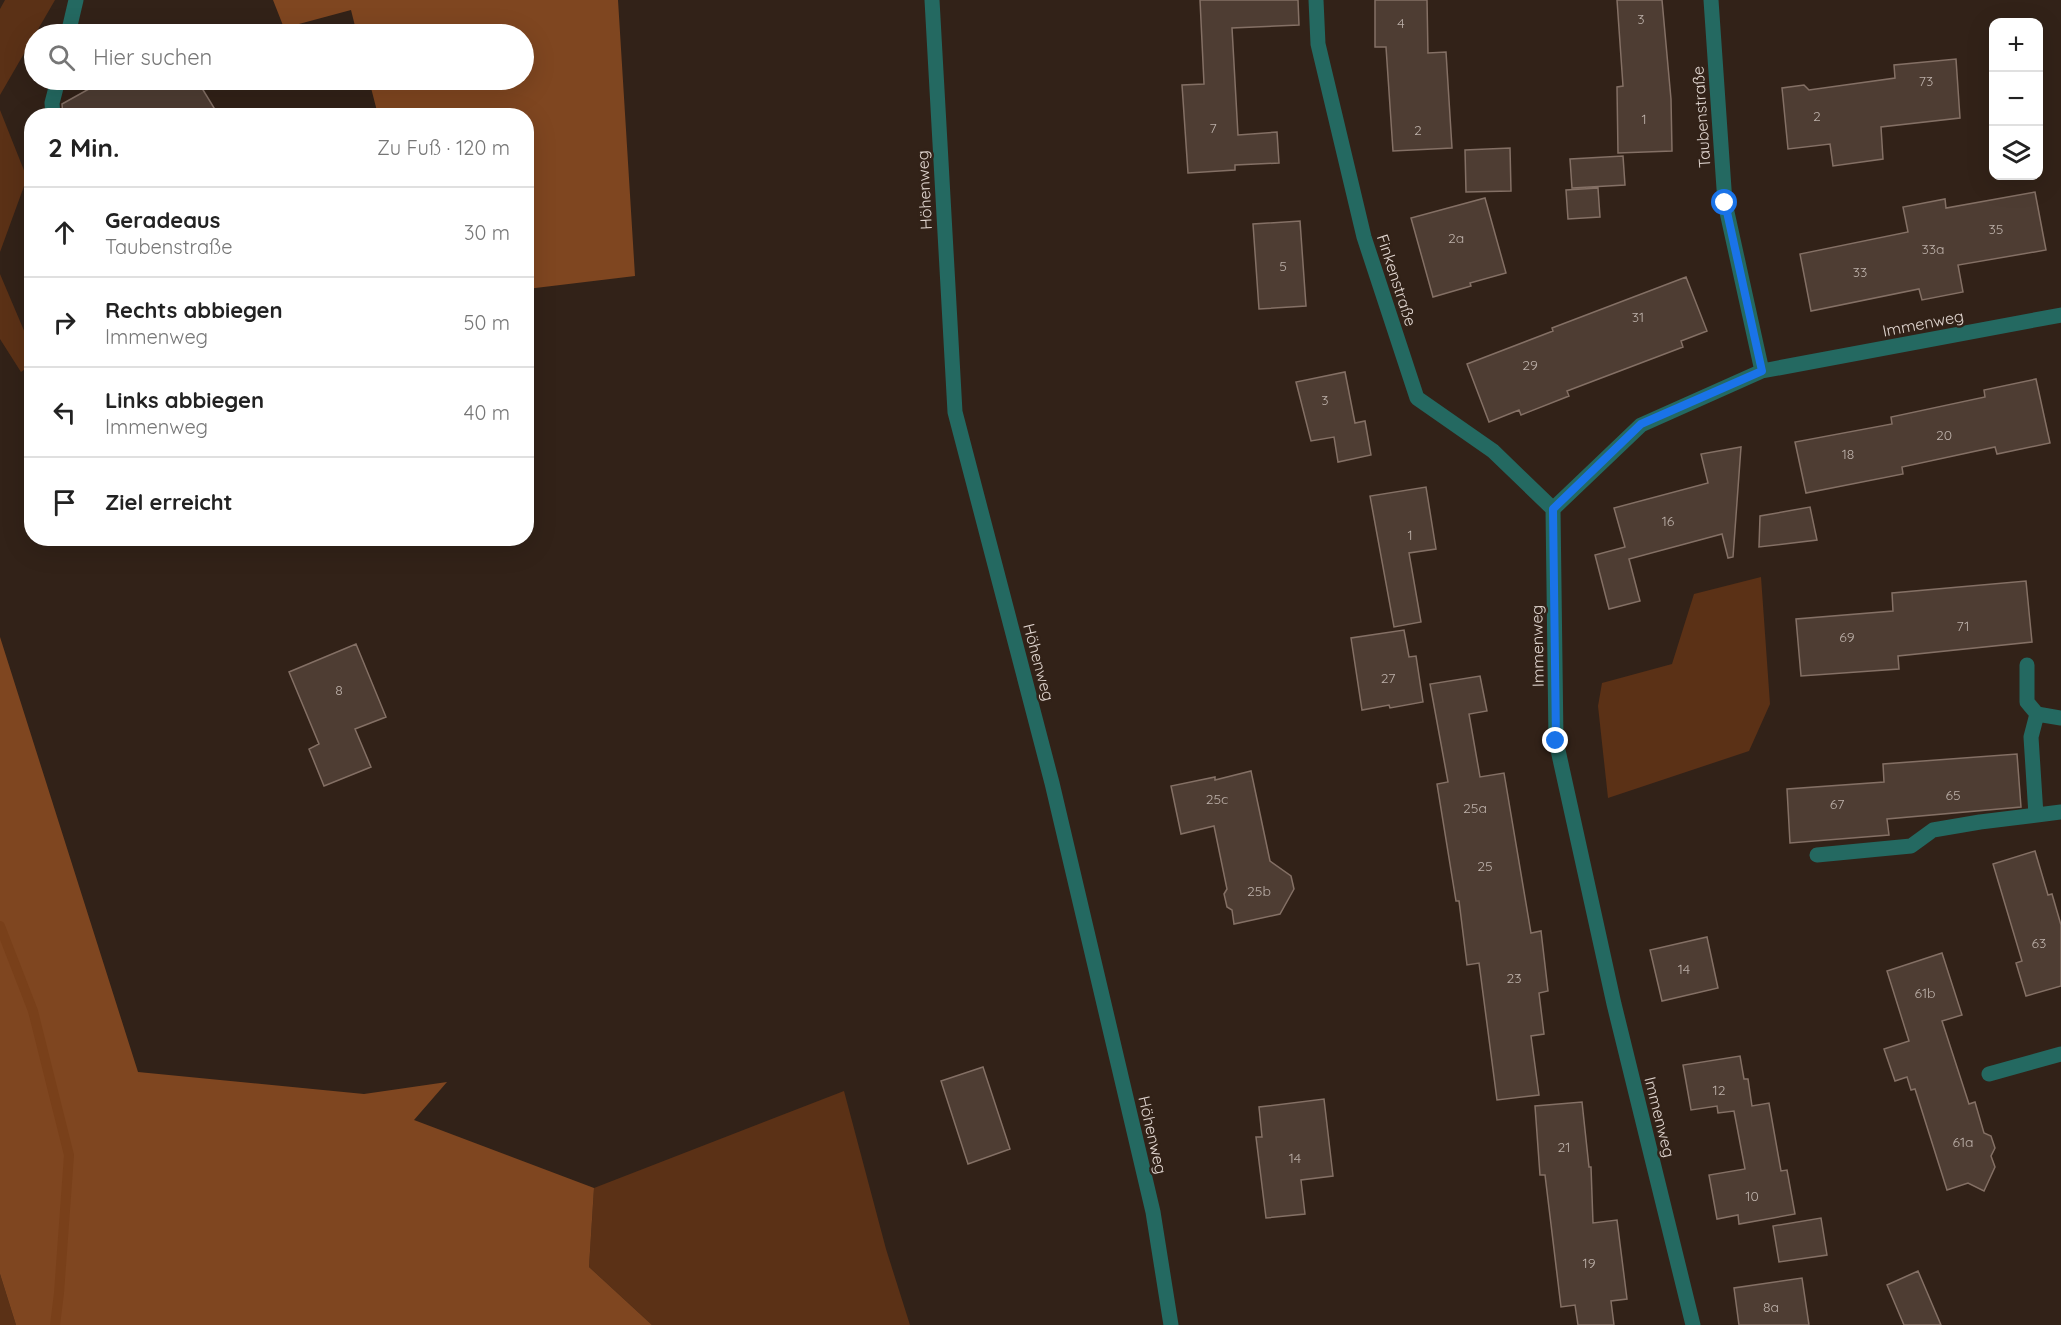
<!DOCTYPE html>
<html lang="de">
<meta charset="utf-8">
<style>
body{margin:0;font-family:Quicksand,sans-serif;background:#f2f2f2;color:#222}
.controls{position:absolute;right:18px;top:18px;display:grid;overflow:hidden;border-radius:12px;box-shadow:0 6px 24px #0002}
.controls button{width:54px;height:54px;display:grid;place-items:center;padding:0;border:0;border-bottom:2px solid #e0e0e0;background:#fff;color:#222;font:30px sans-serif}
.stop{position:absolute;width:18px;height:18px;margin:-14px;border:4px solid #1a73e8;border-radius:50%;background:#fff}
.stop.end{background:#1a73e8;border-color:#fff;box-shadow:0 2px 6px #0008}
.list{margin:0;padding:0;list-style:none}
h2{display:flex;justify-content:space-between;align-items:center;height:78px;margin:0;padding:0 24px;font-size:26px}
h2 small{font-size:20px;font-weight:400;color:#767676}
.list li{display:grid;grid-template-columns:39px 1fr auto;gap:18px;align-items:center;box-sizing:border-box;height:90px;padding:0 24px;border-top:2px solid #e0e0e0}
.list b{display:block;font-size:22px;white-space:nowrap}
.list p{margin:0;font-size:20px;white-space:nowrap;color:#767676}
.list em{font-size:20px;font-style:normal;color:#767676}
.icon{flex:none;width:33px;height:33px;fill:none;stroke:currentColor;stroke-width:2;stroke-linecap:round;stroke-linejoin:round}
.map{position:relative;flex:none;width:2061px;height:1325px;overflow:hidden}
.search{position:absolute;background:#fff;box-shadow:0 6px 24px #0002;left:24px;top:24px;width:510px;height:66px;display:flex;align-items:center;gap:15px;box-sizing:border-box;padding:0 21px;border-radius:33px;color:#767676;font-size:22px}
.panel{position:absolute;background:#fff;box-shadow:0 6px 24px #0002;left:24px;top:108px;width:510px;height:438px;border-radius:24px}
.map>svg:first-child{display:block}
.green{fill:#5b3116}
.forest{fill:#7f4620}
.lines{fill:none;stroke-linecap:round;stroke-linejoin:round}
.stream{stroke:#79401a;stroke-width:10}
.building{fill:#4e3d33;stroke:#847065;stroke-width:1.5}
.lane{stroke:#246961;stroke-width:15}
.street{stroke:#246961;stroke-width:15}
.route{stroke:#1a73e8;stroke-width:8}
.labels{text-anchor:middle;stroke-width:5;stroke-linejoin:round;paint-order:stroke}
.number-label{font-size:14px;fill:#bcb0a9}
.street-label{font-size:16px;fill:#e1d6d0;stroke:#322218}
</style>
<div class="map">
<svg width="2061" height="1325" viewBox="0 0 2061 1325">
<rect width="100%" height="100%" fill="#322218"/>
<!-- green -->
<path class="green" d="M 5,0 L 55,0 L 0,95 L 0,9 Z
M 0,110 L 27,178 L 0,252 Z
M 0,274 L 25,333 L 31,336 L 31,365 L 21,372 L 0,339 Z
M 1761,577 L 1770,704 L 1749,751 L 1608,798 L 1598,706 L 1602,683 L 1672,664 L 1694,594 Z
M 844,1091 L 886,1249 L 910,1325 L 652,1325 L 589,1267 L 594,1188 Z
M 0,1274 L 16,1325 L 0,1325 Z"/>
<!-- forest -->
<path class="forest" d="M 273,0 L 618,0 L 635,276 L 527,289 L 526,116 L 378,115 L 369,80 L 524,80 L 524,34 L 357,34 L 351,10 L 284,28 Z
M 0,637 L 138,1072 L 364,1094 L 447,1082 L 414,1120 L 594,1188 L 589,1267 L 652,1325 L 16,1325 L 0,1274 Z"/>
<g class="lines">
<!-- stream -->
<path class="stream" d="M 0,926 L 33,1011 L 69,1155 L 59,1293 L 55,1325"/>
</g>
<!-- building -->
<path class="building" d="M 1200,0 L 1298,0 L 1299,25 L 1232,28 L 1238,135 L 1277,132 L 1279,163 L 1235,165 L 1235,170 L 1188,173 L 1182,85 L 1204,84 Z
M 1375,0 L 1427,0 L 1428,53 L 1446,52 L 1452,148 L 1393,151 L 1386,47 L 1375,47 Z
M 1617,0 L 1662,0 L 1671,99 L 1672,151 L 1618,153 L 1617,87 L 1623,86 Z
M 1956,59 L 1960,118 L 1881,127 L 1883,159 L 1833,166 L 1830,144 L 1788,149 L 1782,88 L 1804,85 L 1809,90 L 1895,78 L 1894,65 Z
M 105,80 L 197,80 L 219,116 L 63,116 L 62,104 Z
M 1510,148 L 1511,191 L 1466,192 L 1465,150 Z
M 1623,156 L 1625,185 L 1572,188 L 1570,159 Z
M 1598,188 L 1600,217 L 1568,219 L 1566,190 Z
M 2035,192 L 2046,250 L 1958,265 L 1963,292 L 1922,300 L 1919,289 L 1811,311 L 1800,254 L 1908,232 L 1903,207 L 1945,199 L 1946,208 Z
M 1485,198 L 1506,273 L 1470,283 L 1471,286 L 1433,297 L 1411,218 Z
M 1300,221 L 1306,306 L 1259,309 L 1253,224 Z
M 1686,277 L 1707,331 L 1681,341 L 1683,347 L 1567,391 L 1569,396 L 1521,415 L 1519,410 L 1489,422 L 1467,364 L 1553,331 L 1552,328 Z
M 1345,372 L 1355,423 L 1365,421 L 1371,455 L 1338,462 L 1334,437 L 1311,441 L 1296,382 Z
M 2036,379 L 2050,443 L 1997,454 L 1995,447 L 1902,467 L 1903,474 L 1806,493 L 1795,442 L 1892,424 L 1891,417 L 1985,397 L 1984,390 Z
M 1741,447 L 1733,557 L 1728,558 L 1722,534 L 1629,559 L 1640,601 L 1609,609 L 1595,555 L 1625,547 L 1614,508 L 1708,483 L 1701,454 Z
M 1426,487 L 1436,549 L 1409,553 L 1421,622 L 1394,627 L 1370,496 Z
M 1810,507 L 1817,540 L 1759,547 L 1760,516 Z
M 2026,581 L 2032,642 L 1898,656 L 1899,669 L 1801,676 L 1796,619 L 1893,611 L 1892,593 Z
M 1404,630 L 1409,657 L 1416,656 L 1423,702 L 1390,708 L 1389,705 L 1362,710 L 1351,638 Z
M 356,644 L 386,717 L 355,729 L 371,767 L 324,786 L 309,749 L 319,744 L 289,672 Z
M 1480,676 L 1487,711 L 1469,714 L 1480,777 L 1504,773 L 1531,933 L 1541,931 L 1548,991 L 1539,993 L 1544,1034 L 1531,1036 L 1539,1095 L 1497,1100 L 1479,963 L 1467,965 L 1459,901 L 1456,901 L 1437,784 L 1448,782 L 1430,684 Z
M 2017,754 L 2021,807 L 1887,819 L 1889,835 L 1790,843 L 1787,789 L 1884,782 L 1883,764 Z
M 1251,771 L 1270,861 L 1291,876 L 1294,889 L 1280,914 L 1234,924 L 1232,910 L 1227,907 L 1224,894 L 1227,889 L 1214,826 L 1181,834 L 1171,786 L 1215,777 L 1215,780 Z
M 2035,851 L 2048,895 L 2052,894 L 2061,925 L 2061,986 L 2026,996 L 2016,963 L 2022,961 L 1993,864 Z
M 1707,937 L 1718,988 L 1662,1001 L 1650,950 Z
M 1942,953 L 1962,1015 L 1942,1021 L 1969,1104 L 1975,1102 L 1984,1133 L 1991,1136 L 1995,1148 L 1991,1156 L 1995,1167 L 1984,1191 L 1968,1183 L 1947,1190 L 1915,1089 L 1911,1090 L 1907,1077 L 1895,1081 L 1884,1049 L 1909,1041 L 1887,971 Z
M 1740,1056 L 1744,1079 L 1748,1079 L 1752,1106 L 1769,1103 L 1781,1171 L 1787,1170 L 1795,1214 L 1739,1224 L 1738,1215 L 1717,1219 L 1709,1175 L 1745,1169 L 1734,1111 L 1718,1113 L 1717,1106 L 1691,1110 L 1683,1065 Z
M 983,1067 L 1010,1149 L 968,1164 L 941,1081 Z
M 1324,1099 L 1333,1176 L 1301,1180 L 1305,1214 L 1266,1218 L 1256,1137 L 1262,1137 L 1259,1107 Z
M 1582,1102 L 1589,1167 L 1591,1167 L 1593,1223 L 1617,1220 L 1627,1299 L 1611,1301 L 1614,1325 L 1578,1325 L 1575,1305 L 1561,1307 L 1545,1175 L 1540,1175 L 1535,1106 Z
M 1821,1218 L 1827,1255 L 1779,1262 L 1773,1226 Z
M 1918,1271 L 1941,1325 L 1904,1325 L 1887,1285 Z
M 1802,1278 L 1809,1325 L 1739,1325 L 1734,1288 Z"/>
<g class="lines">
<!-- lane -->
<path class="lane" d="M 2027,665 L 2027,702 L 2037,714 L 2061,718
M 2036,815 L 2031,737 L 2037,714
M 1817,855 L 1911,846 L 1933,830 L 1980,822 L 2061,812
M 1989,1074 L 2061,1054"/>
<!-- street -->
<path class="street" d="M 932,0 L 955,412 L 1052,783 L 1153,1212 L 1171,1325
M 1316,0 L 1318,44 L 1364,237 L 1417,398 L 1493,451 L 1553,509
M 1711,0 L 1725,203 L 1762,371
M 68,34 L 76,0
M 53,116 L 52,103 L 58,80
M 1693,1325 L 1614,1004 L 1556,741 L 1553,509 L 1641,425 L 1762,371 L 2061,315"/>
</g>
<g class="lines">
<!-- route -->
<path class="route" d="M 1556,741 L 1553,509 L 1641,424 L 1762,371 L 1725,203"/>
</g>
<g class="labels">
<!-- number labels -->
<g class="number-label">
<text x="1641" y="24">3</text>
<text x="1401" y="28">4</text>
<text x="1926" y="86">73</text>
<text x="1817" y="121">2</text>
<text x="1644" y="124">1</text>
<text x="1213" y="133">7</text>
<text x="1418" y="135">2</text>
<text x="1996" y="234">35</text>
<text x="1456" y="243">2a</text>
<text x="1933" y="254">33a</text>
<text x="1283" y="271">5</text>
<text x="1860" y="277">33</text>
<text x="1638" y="322">31</text>
<text x="1530" y="370">29</text>
<text x="1325" y="405">3</text>
<text x="1944" y="440">20</text>
<text x="1848" y="459">18</text>
<text x="1668" y="526">16</text>
<text x="1410" y="540">1</text>
<text x="1963" y="631">71</text>
<text x="1847" y="642">69</text>
<text x="1388" y="683">27</text>
<text x="339" y="695">8</text>
<text x="1953" y="800">65</text>
<text x="1217" y="804">25c</text>
<text x="1837" y="809">67</text>
<text x="1475" y="813">25a</text>
<text x="1485" y="871">25</text>
<text x="1259" y="896">25b</text>
<text x="2039" y="948">63</text>
<text x="1684" y="974">14</text>
<text x="1514" y="983">23</text>
<text x="1925" y="998">61b</text>
<text x="1719" y="1095">12</text>
<text x="1963" y="1147">61a</text>
<text x="1564" y="1152">21</text>
<text x="1295" y="1163">14</text>
<text x="1752" y="1201">10</text>
<text x="1589" y="1268">19</text>
<text x="1771" y="1312">8a</text>
</g>
<!-- street labels -->
<g class="street-label">
<text transform="translate(1701 117) rotate(-94)" y="6">Taubenstraße</text>
<text transform="translate(924 190) rotate(-93)" y="6">Höhenweg</text>
<text transform="translate(1397 280) rotate(72)" y="6">Finkenstraße</text>
<text transform="translate(1923 323) rotate(-11)" y="6">Immenweg</text>
<text transform="translate(1537 646) rotate(-91)" y="6">Immenweg</text>
<text transform="translate(1039 662) rotate(75)" y="6">Höhenweg</text>
<text transform="translate(1660 1117) rotate(76)" y="6">Immenweg</text>
<text transform="translate(1153 1135) rotate(77)" y="6">Höhenweg</text>
</g>
</g>
</svg>
<div class="controls">
<button>+</button>
<button>−</button>
<button><svg class="icon" aria-label="layers" viewBox="0 0 24 24"><path d="M12 4l9 5-9 5-9-5zM3 14l9 5 9-5"/></svg></button>
</div>
<div class="stop" style="left:1725px;top:203px"></div>
<div class="stop end" style="left:1556px;top:741px"></div>
<div class="search"><svg class="icon" aria-label="search" viewBox="0 0 24 24"><circle cx="10" cy="10" r="6"/><path d="M15 15l6 6"/></svg>Hier suchen</div>
<section class="panel">
<h2>2 Min.<small>Zu Fuß · 120 m</small></h2>
<ul class="list">
<li><svg class="icon" aria-label="ahead" viewBox="0 0 24 24"><path d="M12 20V5M6 11l6-6 6 6"/></svg><div><b>Geradeaus</b><p>Taubenstraße</p></div><em>30 m</em></li>
<li><svg class="icon" aria-label="right" viewBox="0 0 24 24"><path d="M7 20v-9h11M14 6l5 5-5 5"/></svg><div><b>Rechts abbiegen</b><p>Immenweg</p></div><em>50 m</em></li>
<li><svg class="icon" aria-label="left" viewBox="0 0 24 24"><path d="M17 20v-9H6M10 6l-5 5 5 5"/></svg><div><b>Links abbiegen</b><p>Immenweg</p></div><em>40 m</em></li>
<li><svg class="icon" aria-label="arrive" viewBox="0 0 24 24"><path d="M6 21V4h12l-3 4 3 4H6"/></svg><div><b>Ziel erreicht</b></div></li>
</ul>
</section>
</div>
